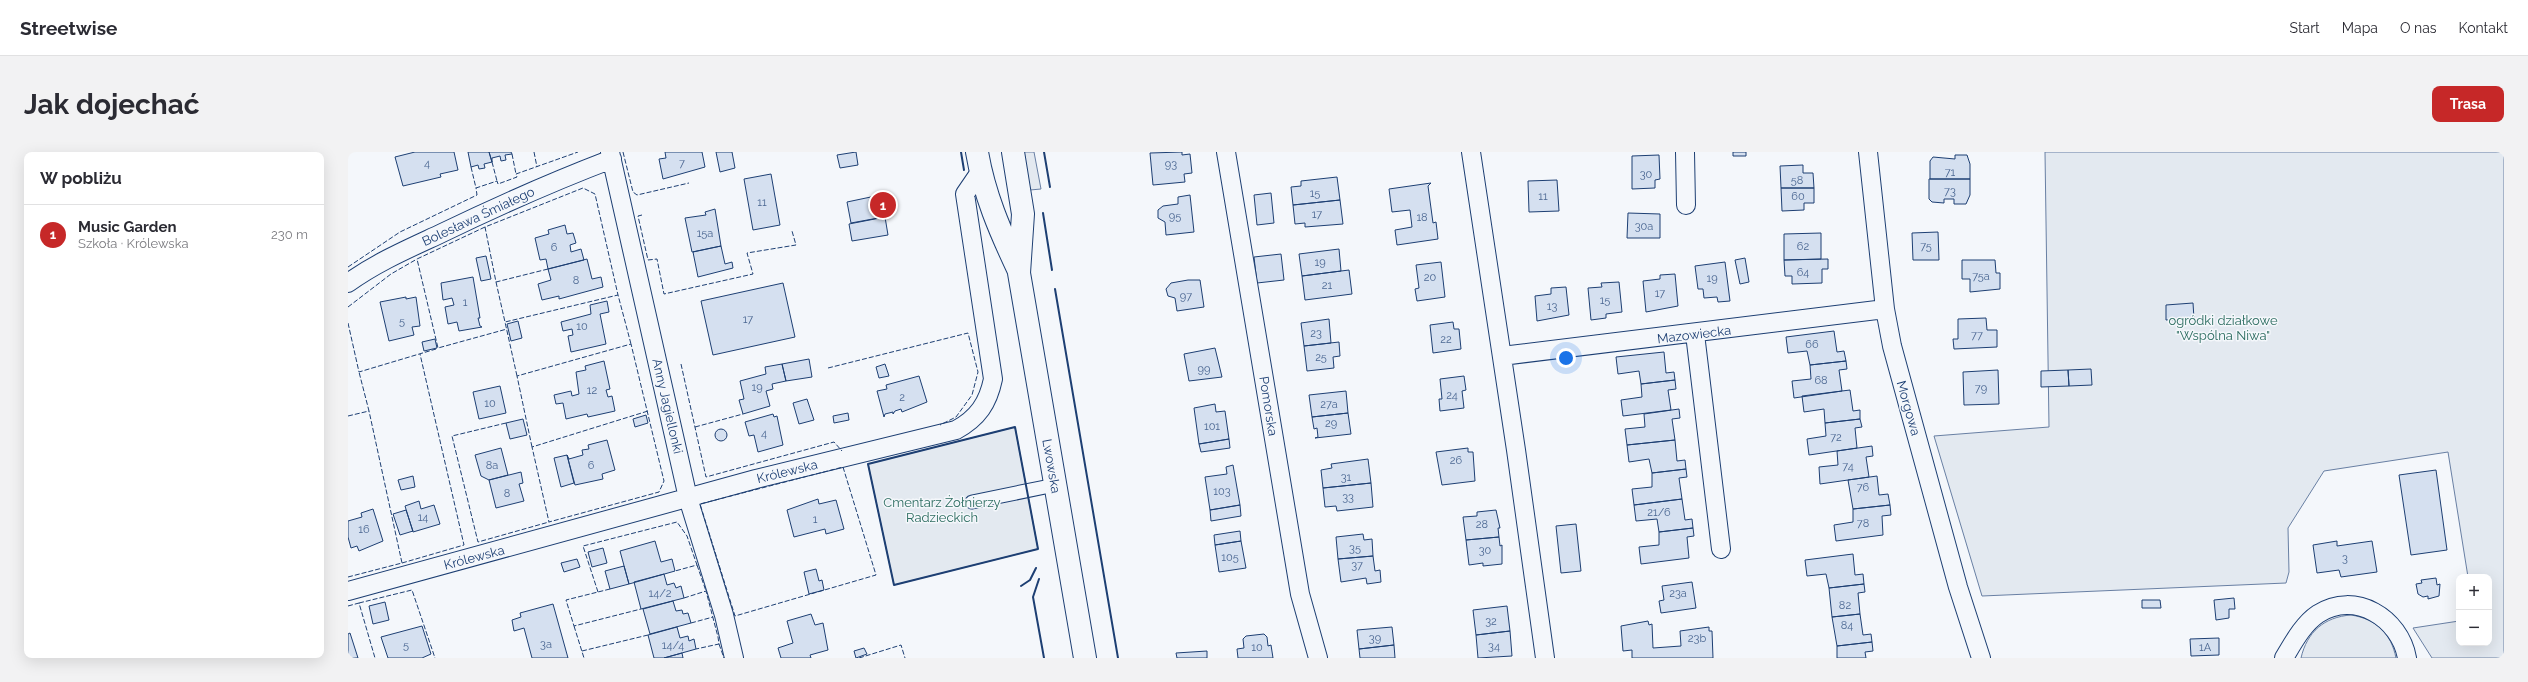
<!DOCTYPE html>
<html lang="pl">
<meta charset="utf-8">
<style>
body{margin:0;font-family:Raleway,sans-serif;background:#f2f2f3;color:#2b2b33}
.controls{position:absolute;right:12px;bottom:12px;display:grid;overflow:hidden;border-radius:8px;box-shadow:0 4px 16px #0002}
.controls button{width:36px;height:36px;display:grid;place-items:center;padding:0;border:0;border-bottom:1px solid #e1e1e2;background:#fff;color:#2b2b33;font:20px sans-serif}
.you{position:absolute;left:1218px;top:206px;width:14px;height:14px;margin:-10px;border:3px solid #fff;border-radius:50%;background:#1a73e8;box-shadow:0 0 0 6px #1a73e833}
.badge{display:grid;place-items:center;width:26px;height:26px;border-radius:50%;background:#c62828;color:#fff;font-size:13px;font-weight:700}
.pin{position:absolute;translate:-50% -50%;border:2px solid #fff;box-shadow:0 1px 4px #0006}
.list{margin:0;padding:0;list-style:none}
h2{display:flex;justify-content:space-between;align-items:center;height:52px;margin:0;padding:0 16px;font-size:17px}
h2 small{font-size:13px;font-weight:400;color:#7c7c81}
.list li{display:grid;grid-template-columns:26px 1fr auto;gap:12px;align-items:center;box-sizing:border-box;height:60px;padding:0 16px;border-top:1px solid #e1e1e2}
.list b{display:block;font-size:15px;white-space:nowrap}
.list p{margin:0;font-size:13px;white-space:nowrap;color:#7c7c81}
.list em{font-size:13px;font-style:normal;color:#7c7c81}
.map{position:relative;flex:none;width:2156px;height:506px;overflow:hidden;border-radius:8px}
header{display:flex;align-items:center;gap:24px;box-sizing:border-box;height:56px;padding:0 20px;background:#fff;border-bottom:1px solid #e1e1e2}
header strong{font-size:19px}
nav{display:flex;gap:22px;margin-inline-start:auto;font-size:14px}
.intro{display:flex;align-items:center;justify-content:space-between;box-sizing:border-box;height:96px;padding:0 24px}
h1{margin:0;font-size:28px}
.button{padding:10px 18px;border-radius:8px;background:#c62828;color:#fff;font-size:14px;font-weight:700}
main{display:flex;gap:24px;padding:0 24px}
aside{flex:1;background:#fff;border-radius:8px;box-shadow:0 4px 16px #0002}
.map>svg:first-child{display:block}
.green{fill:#e3e9f0;stroke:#687fa3}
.building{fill:#d5e0f0;stroke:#1d3f73}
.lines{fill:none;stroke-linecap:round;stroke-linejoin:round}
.pedestrian-casing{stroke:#1d3f73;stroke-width:15}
.minor-casing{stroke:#1d3f73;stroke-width:20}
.primary-casing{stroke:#1d3f73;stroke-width:24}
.pedestrian{stroke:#f4f7fb;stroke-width:13}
.minor{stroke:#f4f7fb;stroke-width:18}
.primary{stroke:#f4f7fb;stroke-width:22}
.fence{stroke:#1d3f73;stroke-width:1;stroke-dasharray:5 2;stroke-linecap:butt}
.wall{stroke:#1d3f73;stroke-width:2}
.labels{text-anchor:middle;stroke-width:3;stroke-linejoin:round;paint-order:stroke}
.number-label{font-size:11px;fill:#4b6792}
.street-label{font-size:13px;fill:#1d3f73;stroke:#f4f7fb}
.park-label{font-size:13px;fill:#2c6c60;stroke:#f4f7fb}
</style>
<header>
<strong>Streetwise</strong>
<nav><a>Start</a><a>Mapa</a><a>O nas</a><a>Kontakt</a></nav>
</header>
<div class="intro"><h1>Jak dojechać</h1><a class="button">Trasa</a></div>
<main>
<aside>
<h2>W pobliżu<small></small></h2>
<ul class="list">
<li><span class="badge">1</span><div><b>Music Garden</b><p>Szkoła · Królewska</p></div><em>230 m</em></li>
</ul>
</aside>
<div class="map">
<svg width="2156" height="506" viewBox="0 0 2156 506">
<rect width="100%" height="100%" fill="#f4f7fb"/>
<!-- green -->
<path class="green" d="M 676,0 L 686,0 L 693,37 L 682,38 Z
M 1697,0 L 2156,0 L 2156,506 L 2084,506 L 2065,476 L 2111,469 L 2111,491 L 2141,491 L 2141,425 L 2120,425 L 2100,300 L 1976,319 L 1940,376 L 1941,420 L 1938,431 L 1634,444 L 1586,284 L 1701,275 Z
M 667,275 L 690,397 L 546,433 L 520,312 Z
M 2003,463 C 2028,467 2043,481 2048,506 L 1953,506 C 1959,480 1976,465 2003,463 Z"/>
<!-- building -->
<path class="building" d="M 67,0 L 106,0 L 110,18 L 92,22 L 93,25 L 55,34 L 47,5 Z
M 120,0 L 141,0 L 144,10 L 136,12 L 137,16 L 131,17 L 130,13 L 123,15 Z
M 141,0 L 163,0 L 164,2 L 157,3 L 158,8 L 153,9 L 152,4 L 144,6 L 144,10 Z
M 317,0 L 354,0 L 357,15 L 315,27 L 311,7 L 318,6 Z
M 368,0 L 384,0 L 387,16 L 372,20 Z
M 508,0 L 510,13 L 492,16 L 489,3 Z
M 834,0 L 834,3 L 842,2 L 844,21 L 836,22 L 837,30 L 805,33 L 802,1 Z
M 1385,0 L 1398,0 L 1398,4 L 1385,4 Z
M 1311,3 L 1312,27 L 1307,28 L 1307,36 L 1284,37 L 1284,4 Z
M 1607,3 L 1619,3 L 1622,12 L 1622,27 L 1582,27 L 1582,9 L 1585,5 L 1607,7 Z
M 1455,13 L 1455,21 L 1465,21 L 1466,36 L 1433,36 L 1432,14 Z
M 423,22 L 432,73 L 405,78 L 396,27 Z
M 989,25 L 992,48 L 945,53 L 943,35 L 953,34 L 953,29 Z
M 1581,27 L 1622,27 L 1622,43 L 1618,52 L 1606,52 L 1606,47 L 1596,47 L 1596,51 L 1584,50 L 1581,47 Z
M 1209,28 L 1211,59 L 1181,60 L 1180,29 Z
M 1083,31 L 1080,34 L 1085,71 L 1088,70 L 1090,87 L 1049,93 L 1047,78 L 1064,75 L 1062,58 L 1044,60 L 1041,37 Z
M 1433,36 L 1466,36 L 1466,51 L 1456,51 L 1456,58 L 1434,59 Z
M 923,41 L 926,71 L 909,73 L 906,43 Z
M 537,42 L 541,64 L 503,71 L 499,50 Z
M 842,43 L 846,80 L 818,83 L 817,70 L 810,66 L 810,58 L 815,54 L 830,52 L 830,45 Z
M 992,48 L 995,72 L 957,75 L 957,71 L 947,72 L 945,53 Z
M 367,57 L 373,94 L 344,100 L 337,66 L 358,63 L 357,60 Z
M 1280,61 L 1312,62 L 1312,86 L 1279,86 Z
M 537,65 L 540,83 L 504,89 L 501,72 Z
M 217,73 L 219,82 L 225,81 L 228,91 L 222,93 L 223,100 L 233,97 L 236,108 L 200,117 L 198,107 L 192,108 L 187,86 L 201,82 L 200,78 Z
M 1590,80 L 1591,108 L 1565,108 L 1564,81 Z
M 1473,81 L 1473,107 L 1436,108 L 1436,82 Z
M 373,94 L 377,112 L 384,110 L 385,116 L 350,125 L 345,100 Z
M 991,97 L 993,119 L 954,124 L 951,102 Z
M 933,102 L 936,128 L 909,131 L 906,105 Z
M 138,104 L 143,127 L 133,129 L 128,106 Z
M 1397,106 L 1401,130 L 1392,132 L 1387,108 Z
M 239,107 L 244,127 L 253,125 L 255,135 L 211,147 L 211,144 L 194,148 L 190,132 L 203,128 L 200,117 Z
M 1480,107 L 1480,117 L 1474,117 L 1474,131 L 1444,132 L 1444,124 L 1437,124 L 1436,108 Z
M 1614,108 L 1647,108 L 1648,121 L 1652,121 L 1652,137 L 1622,140 L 1622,127 L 1614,127 Z
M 1093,110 L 1097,145 L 1069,149 L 1067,137 L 1071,136 L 1068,113 Z
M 1377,110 L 1382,149 L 1370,150 L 1369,145 L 1356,146 L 1355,137 L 1350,137 L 1347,114 Z
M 1001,118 L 1004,142 L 957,148 L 954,124 Z
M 1327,122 L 1330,154 L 1298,160 L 1295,129 L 1312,127 L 1312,123 Z
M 125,125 L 132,166 L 130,166 L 132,174 L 134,175 L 111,179 L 109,170 L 100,172 L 97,155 L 106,153 L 104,146 L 95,148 L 93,131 Z
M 840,128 L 852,128 L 856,155 L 829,159 L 827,146 L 820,144 L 818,137 L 823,131 Z
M 1271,130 L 1274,160 L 1258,162 L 1258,166 L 1243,168 L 1240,136 L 1254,135 L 1253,131 Z
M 435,131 L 447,185 L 365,203 L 353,149 Z
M 1218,135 L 1221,163 L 1189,169 L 1187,144 L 1203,142 L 1203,136 Z
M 58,145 L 58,147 L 68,145 L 72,174 L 64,175 L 66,183 L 41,189 L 32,150 Z
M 259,149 L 261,160 L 252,162 L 258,192 L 223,200 L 220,184 L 225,183 L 224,177 L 215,179 L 213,170 L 243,162 L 242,153 Z
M 1845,151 L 1846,167 L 1818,168 L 1818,153 Z
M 1638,166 L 1639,178 L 1649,178 L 1649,195 L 1606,197 L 1605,187 L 1610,187 L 1610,167 Z
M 981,167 L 983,191 L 956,194 L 953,171 Z
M 170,169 L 174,186 L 163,189 L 159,172 Z
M 1105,170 L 1106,177 L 1111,177 L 1113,197 L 1085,201 L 1082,173 Z
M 1486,179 L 1489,200 L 1496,199 L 1498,209 L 1462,213 L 1459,199 L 1440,201 L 1438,185 Z
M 87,187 L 89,196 L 76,199 L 74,190 Z
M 991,190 L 992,204 L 985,205 L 986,216 L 959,219 L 956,194 Z
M 867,196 L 874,225 L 841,229 L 836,202 Z
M 1316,200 L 1318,221 L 1326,220 L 1327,228 L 1293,232 L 1291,219 L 1270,222 L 1268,205 Z
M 461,207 L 464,225 L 438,229 L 434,212 Z
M 256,209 L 262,237 L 258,238 L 260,245 L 264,244 L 267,259 L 240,265 L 239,262 L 218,267 L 215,251 L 208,252 L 206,243 L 223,239 L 224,244 L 231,242 L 228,220 L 238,218 L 237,214 Z
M 1498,209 L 1499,217 L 1491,218 L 1494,239 L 1446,246 L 1444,229 L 1463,227 L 1462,213 Z
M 434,212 L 438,229 L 424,232 L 425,237 L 418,239 L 422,254 L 395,262 L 391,248 L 396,247 L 392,229 L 418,222 L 417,215 Z
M 537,212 L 541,224 L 531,226 L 528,215 Z
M 1743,217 L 1744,233 L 1721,234 L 1720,218 Z
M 1650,218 L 1651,252 L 1616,253 L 1615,220 Z
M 1720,218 L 1721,234 L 1693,235 L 1693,219 Z
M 571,224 L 579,250 L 554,260 L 553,257 L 547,259 L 545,262 L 545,260 L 537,262 L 536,265 L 529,239 L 539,237 L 538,233 Z
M 1116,224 L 1118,238 L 1114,239 L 1116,256 L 1092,259 L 1091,247 L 1094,247 L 1092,227 Z
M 1327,228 L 1328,237 L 1320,238 L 1323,258 L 1275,264 L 1273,248 L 1294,245 L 1293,232 Z
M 152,234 L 158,261 L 131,267 L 125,240 Z
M 1502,238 L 1505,259 L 1512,258 L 1512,267 L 1477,271 L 1476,257 L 1456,260 L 1454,244 Z
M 998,239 L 1000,261 L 964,265 L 961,243 Z
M 459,247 L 466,268 L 451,272 L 445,251 Z
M 867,252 L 868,260 L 877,259 L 881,287 L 851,292 L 846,256 Z
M 1331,257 L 1332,266 L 1324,267 L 1327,288 L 1279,293 L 1277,277 L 1297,275 L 1296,262 Z
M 500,261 L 501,268 L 486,271 L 485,264 Z
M 1000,261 L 1003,282 L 967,286 L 970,285 L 969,276 L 966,277 L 964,265 Z
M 425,262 L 426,265 L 429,264 L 435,293 L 410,300 L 406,283 L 401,284 L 397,270 Z
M 298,263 L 300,271 L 287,275 L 285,267 Z
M 175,267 L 179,283 L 162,287 L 158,271 Z
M 1512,267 L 1514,275 L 1507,276 L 1509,296 L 1461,303 L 1459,287 L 1478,284 L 1477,271 Z
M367 283a6 6 0 1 1 12 0a6 6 0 1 1-12 0Z
M 881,287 L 882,296 L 853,300 L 851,292 Z
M 259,288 L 267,318 L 254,322 L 255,327 L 227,333 L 219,303 L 221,307 L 235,303 L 234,298 L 241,297 L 240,293 Z
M 1327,288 L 1329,309 L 1337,308 L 1338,317 L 1304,321 L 1301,307 L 1281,310 L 1279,293 Z
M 1524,294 L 1525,304 L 1518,305 L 1521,325 L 1472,332 L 1471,315 L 1490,313 L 1489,299 Z
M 153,296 L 160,323 L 141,328 L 133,324 L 127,303 Z
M 1120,296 L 1120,300 L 1125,300 L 1127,329 L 1094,333 L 1088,300 Z
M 219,303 L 226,331 L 213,335 L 206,306 Z
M 1020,307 L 1023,331 L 975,336 L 973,318 L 984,316 L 983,312 Z
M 885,313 L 892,353 L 862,358 L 857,325 L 879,322 L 878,315 Z
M 1338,317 L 1339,325 L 1331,326 L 1334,347 L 1286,353 L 1284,337 L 1304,335 L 1304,321 Z
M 2088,318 L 2099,398 L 2063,403 L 2051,323 Z
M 173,320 L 175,331 L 171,332 L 176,349 L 148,356 L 141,328 Z
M 65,324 L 67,335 L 53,338 L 50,328 Z
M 1529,324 L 1531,343 L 1540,342 L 1542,353 L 1505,357 L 1500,328 Z
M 1023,331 L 1025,355 L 989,359 L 988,354 L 977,355 L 975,336 Z
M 470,347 L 471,352 L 488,348 L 496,377 L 478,382 L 477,377 L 446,385 L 439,358 Z
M 1334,347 L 1337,368 L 1344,367 L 1345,376 L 1311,380 L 1309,367 L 1288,369 L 1286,353 Z
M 71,349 L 73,357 L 86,353 L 92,372 L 65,380 L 57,354 Z
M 892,353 L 893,364 L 863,369 L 862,358 Z
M 1542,353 L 1543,363 L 1534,364 L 1535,383 L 1488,389 L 1486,373 L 1505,370 L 1505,357 Z
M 25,357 L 35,389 L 11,399 L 9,394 L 3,396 L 0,385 L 0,369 L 14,365 L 13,361 Z
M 58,358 L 65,379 L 52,383 L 45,362 Z
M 1148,358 L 1152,376 L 1150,376 L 1151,385 L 1118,388 L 1115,365 L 1129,364 L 1129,360 Z
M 1228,372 L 1233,419 L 1213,421 L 1208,374 Z
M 1345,376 L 1346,384 L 1339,385 L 1341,406 L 1293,412 L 1291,395 L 1311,393 L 1311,380 Z
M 892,379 L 893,389 L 867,393 L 866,383 Z
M 1015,382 L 1016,388 L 1024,387 L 1025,404 L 990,407 L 988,385 Z
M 1151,385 L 1152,394 L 1154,393 L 1154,412 L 1135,414 L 1135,411 L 1121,413 L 1118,388 Z
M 307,389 L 313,410 L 324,407 L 327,419 L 281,432 L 272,399 Z
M 893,389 L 898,416 L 871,420 L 867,393 Z
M 1989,389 L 1989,394 L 2024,389 L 2029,420 L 1993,425 L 1991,418 L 1969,421 L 1965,393 Z
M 255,396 L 259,411 L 244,415 L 240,400 Z
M 1505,402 L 1507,423 L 1515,422 L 1516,432 L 1481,436 L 1478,422 L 1459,424 L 1457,408 Z
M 1025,404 L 1027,419 L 1032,418 L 1033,430 L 1019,432 L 1018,426 L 993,430 L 990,407 Z
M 229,407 L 232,415 L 216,420 L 213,411 Z
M 276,414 L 281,432 L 262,437 L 257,419 Z
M 468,417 L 471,429 L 474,428 L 476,438 L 461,442 L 456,420 Z
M 316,422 L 319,433 L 326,431 L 328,436 L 333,434 L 336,446 L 293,457 L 286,430 Z
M 2088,426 L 2089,433 L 2092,432 L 2091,444 L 2080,447 L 2080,444 L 2075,445 L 2070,442 L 2068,432 L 2074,431 L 2073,428 Z
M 1344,430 L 1348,456 L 1313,461 L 1311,449 L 1316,448 L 1314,434 Z
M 1516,432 L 1517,440 L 1510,441 L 1512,462 L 1484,465 L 1481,436 Z
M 1886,446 L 1887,457 L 1881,457 L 1881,466 L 1868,468 L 1866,448 Z
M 1794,448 L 1812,448 L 1813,456 L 1794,456 Z
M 325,449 L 328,459 L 334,458 L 335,462 L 340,461 L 343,471 L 302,482 L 295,457 Z
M 37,450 L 41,468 L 25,472 L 21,454 Z
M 205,452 L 220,506 L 184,506 L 176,476 L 166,479 L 164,468 L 173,465 L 172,461 Z
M 1159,454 L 1162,479 L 1128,483 L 1125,458 Z
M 463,462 L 467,473 L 475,471 L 480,498 L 462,503 L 463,506 L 433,506 L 430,496 L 445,491 L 439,469 Z
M 1512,462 L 1515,483 L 1523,482 L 1524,490 L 1489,494 L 1484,465 Z
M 1300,469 L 1301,473 L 1304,472 L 1305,496 L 1333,494 L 1332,479 L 1361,475 L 1361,479 L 1364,479 L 1365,506 L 1284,506 L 1284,498 L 1275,499 L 1273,474 Z
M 74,474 L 83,502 L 74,506 L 40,506 L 33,485 Z
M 329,475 L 332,486 L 340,484 L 341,489 L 346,487 L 348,497 L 316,506 L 306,506 L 300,483 Z
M 1044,475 L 1046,493 L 1011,497 L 1009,478 Z
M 1162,479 L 1164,504 L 1130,506 L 1128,483 Z
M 2,481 L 10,506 L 0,506 L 0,482 Z
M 916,482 L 919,485 L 920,494 L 923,493 L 925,506 L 890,506 L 889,497 L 896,496 L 895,487 L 898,484 Z
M 1871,486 L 1871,503 L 1843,504 L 1842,487 Z
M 1524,490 L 1525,499 L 1517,500 L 1518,506 L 1489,506 L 1489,494 Z
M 1046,493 L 1047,506 L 1012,506 L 1011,497 Z
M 516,496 L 519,502 L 508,506 L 506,499 Z
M 859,499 L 859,506 L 829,506 L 828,501 Z
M 334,501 L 335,506 L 316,506 Z"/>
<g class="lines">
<!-- pedestrian casing -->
<g class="pedestrian-casing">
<path id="pedestrian" d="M 624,350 L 707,333"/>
</g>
<!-- minor casing -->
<g class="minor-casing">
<path id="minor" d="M 262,0 L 340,346 L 376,463 L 386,506
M 878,0 L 952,442 L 970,506
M 1123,0 L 1168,298 L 1197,506
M 1337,0 L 1338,53
M 1520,0 L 1537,157 L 1544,194 L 1610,435 L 1633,506
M 0,131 C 29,110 62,96 94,81 C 150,54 206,29 264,7
M 1347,182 L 1373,397
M 1154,204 L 1537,157
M 0,439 L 408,327 L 608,278 C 630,266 640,251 645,227 L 617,42 L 632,20
M 1936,506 C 1945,491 1955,472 1970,462 C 2007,438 2052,466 2059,506"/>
</g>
<!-- primary casing -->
<g class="primary-casing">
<path id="primary" d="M 629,0 C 636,42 652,79 670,117
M 665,0 L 675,62 L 671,121 L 737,506"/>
</g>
<!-- pedestrian -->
<use href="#pedestrian" class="pedestrian"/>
<!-- minor -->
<use href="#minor" class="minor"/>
<!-- primary -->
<use href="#primary" class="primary"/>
<!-- fence -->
<path class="fence" d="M 186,0 L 189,15
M 275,0 L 285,40 L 289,43 L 341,31
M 0,1 L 4,0
M 164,2 L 168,22
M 144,10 L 149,29
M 123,15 L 128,36 L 149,29 L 150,32 L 169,25 L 168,22 L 230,0
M 294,63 L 290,64 L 300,108 L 309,107 L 316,142 L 405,122 L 399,101 L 448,93 L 444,79
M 137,75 L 69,107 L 90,196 L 159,177
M 0,115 L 52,80 L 129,43 L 128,36
M 200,117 L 148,130 L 137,75 L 235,36 L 247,42 L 270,143
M 148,130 L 157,170
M 0,155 L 43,122 L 69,107
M 0,171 L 11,220 L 88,197
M 333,212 L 358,325 L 486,290 L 494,299
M 480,216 L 620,181 L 630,220 L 624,243 L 608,265 L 592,273
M 169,224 L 157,170 L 270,143 L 283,192
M 0,264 L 21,259 L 11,220
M 158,271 L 104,284 L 130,390 L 201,370
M 347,275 L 395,262
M 184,295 L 169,224 L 283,192 L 316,329 L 311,340 L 201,370 L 184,295 L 300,259
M 495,315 L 528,423 L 387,464 L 352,352 Z
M 54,411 L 116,393 L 72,202
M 349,413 L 358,439
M 0,425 L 54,411 L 21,259
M 262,437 L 218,448 L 226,474 L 293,457
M 250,440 L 235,394 L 329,370 L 339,384 L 349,413 L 327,419
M 336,446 L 358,439 L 370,485 L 371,492 L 348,497
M 11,451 L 64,438 L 87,506
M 0,454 L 11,451 L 27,506
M 343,471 L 365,465
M 226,474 L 236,506
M 371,492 L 376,506
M 234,499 L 300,483
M 511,506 L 553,493 L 557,506"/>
<!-- wall -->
<path class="wall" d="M 613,0 L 616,18
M 696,0 L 702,35
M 695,61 L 704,118
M 707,137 L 770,506
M 667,275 L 690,397 L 546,433 L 520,312 Z
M 691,427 L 685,445 L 696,506
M 673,434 L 682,428 L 688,416"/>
</g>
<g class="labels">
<!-- number labels -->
<g class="number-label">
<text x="79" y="15">4</text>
<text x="334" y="15">7</text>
<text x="823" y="16">93</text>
<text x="1602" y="24">71</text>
<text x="1298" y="26">30</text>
<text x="1449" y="32">58</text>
<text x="1602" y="43">73</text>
<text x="967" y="45">15</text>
<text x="1195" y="48">11</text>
<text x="1450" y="48">60</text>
<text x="414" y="54">11</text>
<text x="969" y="66">17</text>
<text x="827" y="68">95</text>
<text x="1074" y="69">18</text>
<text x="1296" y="78">30a</text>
<text x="357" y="85">15a</text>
<text x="1455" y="98">62</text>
<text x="1578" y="98">75</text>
<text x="206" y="99">6</text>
<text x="972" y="114">19</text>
<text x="1455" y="124">64</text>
<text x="1633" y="128">75a</text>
<text x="1082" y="129">20</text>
<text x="1364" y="130">19</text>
<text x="228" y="132">8</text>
<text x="979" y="137">21</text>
<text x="1312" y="145">17</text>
<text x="838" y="148">97</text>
<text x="1257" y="152">15</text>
<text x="117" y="154">1</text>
<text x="1204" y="158">13</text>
<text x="400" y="171">17</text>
<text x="54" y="173">5</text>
<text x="234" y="178">10</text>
<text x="968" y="185">23</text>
<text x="1629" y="187">77</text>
<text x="1098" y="191">22</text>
<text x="1464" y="196">66</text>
<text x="973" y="209">25</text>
<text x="856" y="221">99</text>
<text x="1473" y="232">68</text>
<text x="409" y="239">19</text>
<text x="1633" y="240">79</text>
<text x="244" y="242">12</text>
<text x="1104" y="247">24</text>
<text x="554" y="249">2</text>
<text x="142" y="255">10</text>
<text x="981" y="256">27a</text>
<text x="983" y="275">29</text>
<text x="864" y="278">101</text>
<text x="416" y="285">4</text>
<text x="1488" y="289">72</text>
<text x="1108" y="312">26</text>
<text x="144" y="317">8a</text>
<text x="243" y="317">6</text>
<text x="1500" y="318">74</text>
<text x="998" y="329">31</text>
<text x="1515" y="339">76</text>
<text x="874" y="343">103</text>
<text x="159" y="345">8</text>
<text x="1000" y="349">33</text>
<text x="1311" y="364">21/6</text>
<text x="75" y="369">14</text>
<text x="467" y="371">1</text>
<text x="1515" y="375">78</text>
<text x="1134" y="376">28</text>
<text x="16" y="381">16</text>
<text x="1007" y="400">35</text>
<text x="1137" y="402">30</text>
<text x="882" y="409">105</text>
<text x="1997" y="410">3</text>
<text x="1009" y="417">37</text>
<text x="312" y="445">14/2</text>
<text x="1330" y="445">23a</text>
<text x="1497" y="457">82</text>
<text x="1143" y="473">32</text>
<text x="1499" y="477">84</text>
<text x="1027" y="490">39</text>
<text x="1349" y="490">23b</text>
<text x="198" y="496">3a</text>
<text x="58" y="497">5</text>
<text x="325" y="497">14/4</text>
<text x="1146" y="498">34</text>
<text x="909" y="499">10</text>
<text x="1857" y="499">1A</text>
</g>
<!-- street labels -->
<g class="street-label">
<text transform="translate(130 64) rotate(-25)" y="5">Bolesława Śmiałego</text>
<text transform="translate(1346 182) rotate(-7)" y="5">Mazowiecka</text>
<text transform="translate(320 254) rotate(77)" y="5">Anny Jagiellonki</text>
<text transform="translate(921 254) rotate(81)" y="5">Pomorska</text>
<text transform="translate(1561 256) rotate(74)" y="5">Morgowa</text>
<text transform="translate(704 314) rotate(80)" y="5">Lwowska</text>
<text transform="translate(439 319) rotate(-14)" y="5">Królewska</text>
<text transform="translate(126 405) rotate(-15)" y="5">Królewska</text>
</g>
<!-- park labels -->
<g class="park-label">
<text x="1875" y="173">ogródki działkowe<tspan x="1875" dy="15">"Wspólna Niwa"</tspan></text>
<text x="594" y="355">Cmentarz Żołnierzy<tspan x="594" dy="15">Radzieckich</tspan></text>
</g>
</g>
</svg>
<div class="controls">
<button>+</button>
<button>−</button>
</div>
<div class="you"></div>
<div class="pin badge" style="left:535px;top:53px">1</div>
</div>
</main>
